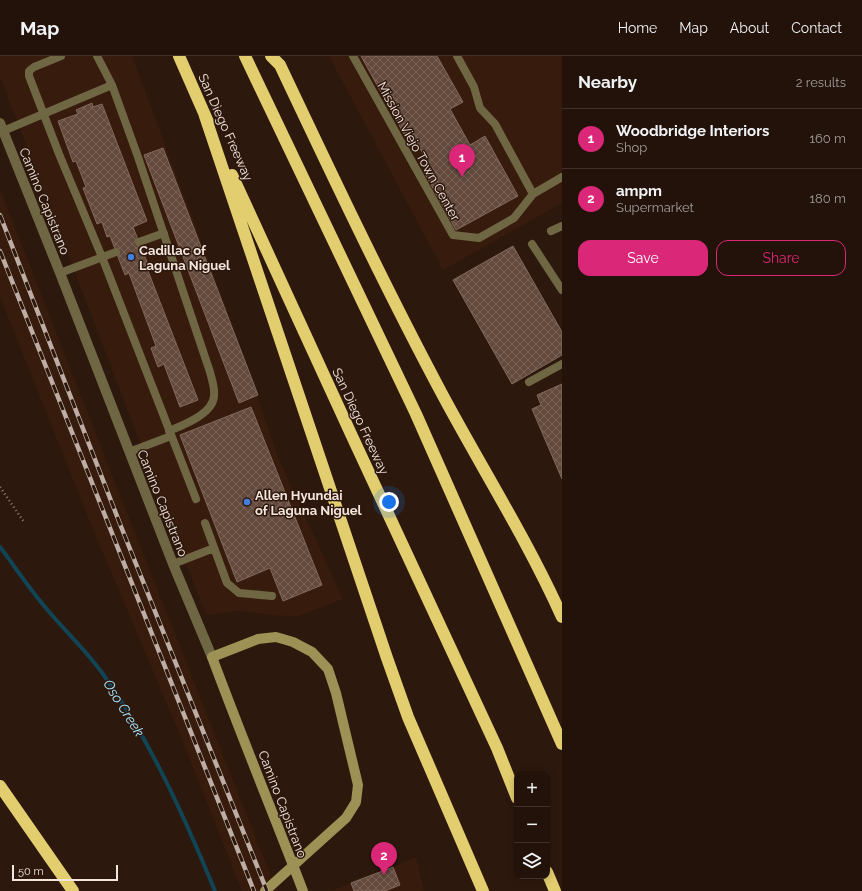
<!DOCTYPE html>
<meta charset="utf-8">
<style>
body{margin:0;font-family:Raleway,sans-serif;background:#2e2018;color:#f1f3f6}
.controls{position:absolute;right:12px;bottom:12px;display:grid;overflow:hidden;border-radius:8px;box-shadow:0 2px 10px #0003}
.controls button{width:36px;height:36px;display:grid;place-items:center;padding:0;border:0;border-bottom:1px solid #3f322b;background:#22120a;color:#f1f3f6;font:20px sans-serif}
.scale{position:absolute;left:12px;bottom:10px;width:106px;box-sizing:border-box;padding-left:4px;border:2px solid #f4e5dd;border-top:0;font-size:11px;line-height:14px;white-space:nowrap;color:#f4e5dd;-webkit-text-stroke:3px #2d180d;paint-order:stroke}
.you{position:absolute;left:389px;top:446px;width:14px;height:14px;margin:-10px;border:3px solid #fff;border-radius:50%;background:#1a73e8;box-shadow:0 0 0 6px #1a73e833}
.badge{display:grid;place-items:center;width:26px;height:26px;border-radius:50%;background:#db2777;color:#fff;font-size:13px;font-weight:700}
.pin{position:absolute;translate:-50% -33px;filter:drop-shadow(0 1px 2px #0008)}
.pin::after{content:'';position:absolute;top:21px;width:14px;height:12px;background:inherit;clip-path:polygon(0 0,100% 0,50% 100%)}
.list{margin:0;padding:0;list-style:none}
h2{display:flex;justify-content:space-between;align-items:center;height:52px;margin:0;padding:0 16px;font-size:17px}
h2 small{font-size:13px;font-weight:400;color:#a29e9c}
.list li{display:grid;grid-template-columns:26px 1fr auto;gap:12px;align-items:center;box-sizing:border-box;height:60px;padding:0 16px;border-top:1px solid #3f322b}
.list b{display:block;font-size:15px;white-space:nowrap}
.list p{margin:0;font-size:13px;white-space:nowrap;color:#a29e9c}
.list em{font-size:13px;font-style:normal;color:#a29e9c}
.actions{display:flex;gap:8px;padding:12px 16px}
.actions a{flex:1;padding:9px 0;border:1px solid #db2777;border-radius:12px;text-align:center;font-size:14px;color:#db2777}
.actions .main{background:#db2777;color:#fff}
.icon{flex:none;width:22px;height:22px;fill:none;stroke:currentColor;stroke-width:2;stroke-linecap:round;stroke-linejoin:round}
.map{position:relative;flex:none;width:562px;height:835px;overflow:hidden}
header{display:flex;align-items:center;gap:24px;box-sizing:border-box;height:56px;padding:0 20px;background:#22120a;border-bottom:1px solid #3f322b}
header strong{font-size:19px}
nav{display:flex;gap:22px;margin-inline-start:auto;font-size:14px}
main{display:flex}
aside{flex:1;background:#22120a}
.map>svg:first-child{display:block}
.built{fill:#371b0c}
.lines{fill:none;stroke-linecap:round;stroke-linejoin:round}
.stream{stroke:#114454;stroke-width:4}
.building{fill:url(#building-cross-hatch);stroke:#83685b}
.path{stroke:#928077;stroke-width:2.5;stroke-dasharray:1 3;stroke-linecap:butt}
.service{stroke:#6f6743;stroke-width:8}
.tertiary{stroke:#6f6743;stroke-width:10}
.secondary{stroke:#9d9155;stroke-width:10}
.motorway{stroke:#e3ce6f;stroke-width:12}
.rail-casing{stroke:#beada4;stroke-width:4.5}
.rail{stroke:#2d180d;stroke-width:3;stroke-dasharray:9;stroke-linecap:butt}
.shop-dot{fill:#3f7fe0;stroke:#2d180d;stroke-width:1.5}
.labels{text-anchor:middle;stroke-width:3;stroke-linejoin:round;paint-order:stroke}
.street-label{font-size:13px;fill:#f4e5dd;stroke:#2d180d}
.poi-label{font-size:13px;font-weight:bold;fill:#f4e5dd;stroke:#2d180d;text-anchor:start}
.water-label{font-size:14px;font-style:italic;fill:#a7e6fe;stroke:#2d180d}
</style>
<header>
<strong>Map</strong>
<nav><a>Home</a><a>Map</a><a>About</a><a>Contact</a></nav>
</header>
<main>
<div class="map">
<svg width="562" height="835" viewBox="0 0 562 835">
<defs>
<pattern id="building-cross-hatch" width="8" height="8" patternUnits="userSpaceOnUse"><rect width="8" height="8" fill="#634a3d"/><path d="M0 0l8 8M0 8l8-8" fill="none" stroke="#7a6459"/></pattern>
</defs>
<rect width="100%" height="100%" fill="#2d180d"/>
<!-- built -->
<path class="built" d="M 0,0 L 132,0 L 236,278 L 278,401 L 343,543 L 296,561 L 238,555 L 206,559 L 0,21 Z
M 329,0 L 562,0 L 562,147 L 443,214 Z
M 0,133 L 109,411 L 277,835 L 242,835 L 178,674 L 94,476 L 0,241 Z
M 416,801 L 424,835 L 331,835 L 393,811 Z"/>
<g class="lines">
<!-- stream -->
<path class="stream" d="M 0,491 C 15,511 29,532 45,551 C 64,574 86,594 103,618 C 150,684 184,760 215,835"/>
</g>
<!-- building -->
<path class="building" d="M 361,0 L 437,0 L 463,46 L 450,53 L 470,89 L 485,80 L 518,140 L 456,174 L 423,114 L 430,110 L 410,75 L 404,78 Z
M 92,47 L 93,51 L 102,48 L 147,165 L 133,171 L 147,206 L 145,207 L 198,344 L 180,351 L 164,308 L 158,311 L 151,292 L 156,290 L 129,217 L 125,219 L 110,180 L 107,181 L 102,166 L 97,168 L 83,132 L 86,131 L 76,105 L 73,106 L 58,65 L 78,58 L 76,54 Z
M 163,92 L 258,339 L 239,347 L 144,99 Z
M 513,190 L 562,276 L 562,299 L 512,328 L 453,224 Z
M 562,328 L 562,423 L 532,353 L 541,349 L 537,339 Z
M 251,351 L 322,529 L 283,545 L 270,512 L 237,526 L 180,379 Z
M 393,811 L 400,829 L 385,835 L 354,835 L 351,827 Z"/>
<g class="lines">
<!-- path -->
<path class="path" d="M 0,431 L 24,466"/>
<!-- service -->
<path class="service" d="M 61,0 L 34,11 L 29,15 L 29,20 L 59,98 L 102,201 L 196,443
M 97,0 L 112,29 L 138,101 L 210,316 C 212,324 215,332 214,340 C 213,358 183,369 169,375
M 353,0 L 453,179 L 479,182 L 514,162 L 533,138
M 457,0 L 474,31 L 480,52 L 495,68 L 533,138 L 562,121
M 3,75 L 112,29
M 551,175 L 562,170
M 139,186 L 164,177
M 532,188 L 562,234
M 60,217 L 116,196
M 529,326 L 562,308
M 129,396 L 171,380
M 205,467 L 227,527 L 239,537 L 272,540
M 173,508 L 214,492"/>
<!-- tertiary -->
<path class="tertiary" d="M 0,67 L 60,217 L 173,508 L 212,601"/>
<!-- secondary -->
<path class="secondary" d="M 265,835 L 346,762 L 356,746 L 358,729 L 336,637 L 328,613 L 312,596 L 293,586 L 276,581 L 258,583 L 212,601 C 241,679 273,757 303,835"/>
<!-- motorway -->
<path class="motorway" d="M 179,0 L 208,66
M 245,0 L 416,358 L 562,688
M 271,0 L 280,9 C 332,119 384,229 441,336 C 481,411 527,483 562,561
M 205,60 L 387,602 L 408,661 L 483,835
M 232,119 L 351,378 L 497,692 L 517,742
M 0,730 L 73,835
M 547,816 L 555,835"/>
<!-- rail casing -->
<g class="rail-casing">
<path id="rail" d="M 0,159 L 122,473 L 267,835
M 0,195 L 254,835"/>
</g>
<!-- rail -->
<use href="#rail" class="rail"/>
</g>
<!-- markers -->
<g class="shop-dot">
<circle cx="131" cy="201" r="4"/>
<circle cx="247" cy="446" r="4"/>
</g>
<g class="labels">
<!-- street labels -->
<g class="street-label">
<text transform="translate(226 71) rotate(66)" y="5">San Diego Freeway</text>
<text transform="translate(419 95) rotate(61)" y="5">Mission Viejo Town Center</text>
<text transform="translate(45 145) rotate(68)" y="5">Camino Capistrano</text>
<text transform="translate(361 365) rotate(65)" y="5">San Diego Freeway</text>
<text transform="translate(163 447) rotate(68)" y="5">Camino Capistrano</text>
<text transform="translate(283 748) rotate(69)" y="5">Camino Capistrano</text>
</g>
<!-- poi labels -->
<g class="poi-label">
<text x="139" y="199">Cadillac of<tspan x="139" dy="15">Laguna Niguel</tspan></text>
<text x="255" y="444">Allen Hyundai<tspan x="255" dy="15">of Laguna Niguel</tspan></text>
</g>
<!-- water labels -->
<g class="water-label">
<text transform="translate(124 652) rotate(58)" y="5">Oso Creek</text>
</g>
</g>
</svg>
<div class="controls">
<button>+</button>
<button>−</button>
<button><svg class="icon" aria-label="layers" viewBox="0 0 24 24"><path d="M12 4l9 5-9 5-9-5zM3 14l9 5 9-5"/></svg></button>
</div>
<div class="scale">50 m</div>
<div class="you"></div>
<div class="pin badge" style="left:462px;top:121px">1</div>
<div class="pin badge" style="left:384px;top:819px">2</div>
</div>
<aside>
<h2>Nearby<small>2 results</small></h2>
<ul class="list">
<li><span class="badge">1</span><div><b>Woodbridge Interiors</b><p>Shop</p></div><em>160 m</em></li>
<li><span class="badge">2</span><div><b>ampm</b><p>Supermarket</p></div><em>180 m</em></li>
</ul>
<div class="actions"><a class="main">Save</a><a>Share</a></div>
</aside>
</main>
